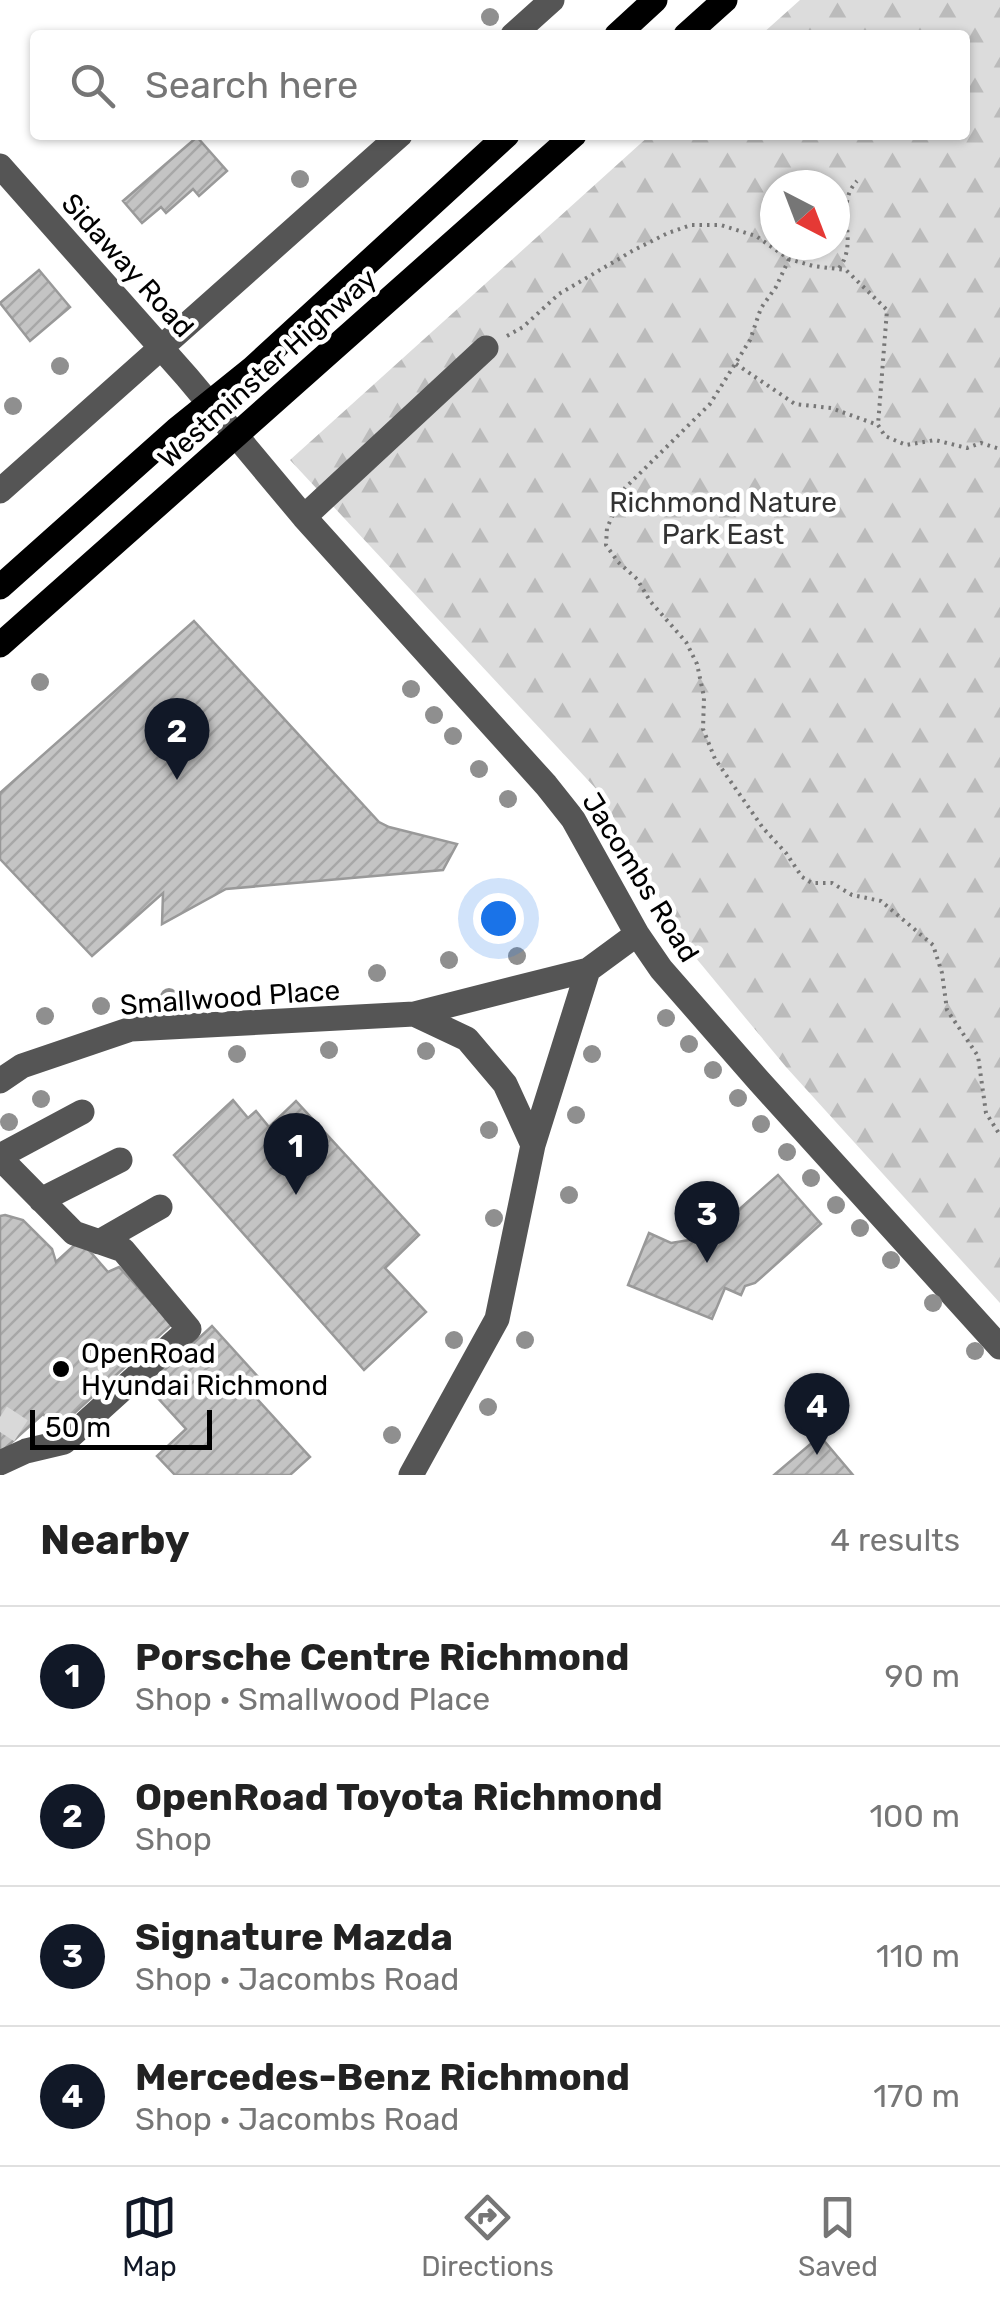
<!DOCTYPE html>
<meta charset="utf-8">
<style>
body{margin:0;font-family:Rubik,sans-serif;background:#f6f6f6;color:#222}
.compass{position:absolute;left:760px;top:170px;width:90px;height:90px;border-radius:50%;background:#fff;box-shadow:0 2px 8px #0004;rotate:138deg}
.scale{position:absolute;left:30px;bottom:25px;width:182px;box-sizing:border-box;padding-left:10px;border:5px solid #000;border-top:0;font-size:28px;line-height:35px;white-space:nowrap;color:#000;-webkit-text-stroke:8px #fff;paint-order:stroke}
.you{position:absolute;left:498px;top:918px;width:35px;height:35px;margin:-25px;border:8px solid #fff;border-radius:50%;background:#1a73e8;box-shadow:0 0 0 15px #1a73e833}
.badge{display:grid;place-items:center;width:65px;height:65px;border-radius:50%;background:#111827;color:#fff;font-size:32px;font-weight:700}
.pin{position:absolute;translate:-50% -82px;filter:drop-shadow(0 2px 5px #0008)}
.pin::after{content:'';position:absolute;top:52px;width:35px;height:30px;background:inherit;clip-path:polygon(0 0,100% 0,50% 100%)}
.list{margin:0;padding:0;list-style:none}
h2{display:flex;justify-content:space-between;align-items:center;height:130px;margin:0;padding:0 40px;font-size:42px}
h2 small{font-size:32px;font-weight:400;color:#767676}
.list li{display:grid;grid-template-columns:65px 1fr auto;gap:30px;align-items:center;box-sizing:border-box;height:140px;padding:0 40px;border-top:2px solid #e0e0e0}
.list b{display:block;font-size:38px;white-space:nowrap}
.list p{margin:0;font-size:32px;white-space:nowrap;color:#767676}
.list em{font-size:32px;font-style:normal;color:#767676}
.icon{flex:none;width:55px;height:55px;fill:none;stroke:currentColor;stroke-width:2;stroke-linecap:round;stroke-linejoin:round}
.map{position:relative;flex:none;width:1000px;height:1475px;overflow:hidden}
.search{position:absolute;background:#fff;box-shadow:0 2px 8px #0004;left:30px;right:30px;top:30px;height:110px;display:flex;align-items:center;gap:25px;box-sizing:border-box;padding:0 35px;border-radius:10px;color:#767676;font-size:38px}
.sheet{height:690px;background:#fff}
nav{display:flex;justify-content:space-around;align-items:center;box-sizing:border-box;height:140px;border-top:2px solid #e0e0e0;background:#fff;font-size:28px;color:#767676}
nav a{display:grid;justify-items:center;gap:5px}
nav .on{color:#111827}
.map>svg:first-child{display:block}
.forest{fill:url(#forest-firs);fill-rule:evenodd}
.building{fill:url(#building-hatch);stroke:#999;stroke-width:2.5}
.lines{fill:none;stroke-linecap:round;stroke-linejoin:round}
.minor-tunnel{stroke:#d9d9d9;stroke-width:25;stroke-dasharray:25 12;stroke-linecap:butt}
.path{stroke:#777;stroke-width:4;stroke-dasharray:2.5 5;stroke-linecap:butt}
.minor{stroke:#555;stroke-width:25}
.major{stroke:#000;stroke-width:25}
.tree{fill:#8f8f8f}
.poi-dot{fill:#000;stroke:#fff;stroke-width:4}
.labels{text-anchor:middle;stroke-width:9;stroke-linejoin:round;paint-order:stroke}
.street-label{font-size:28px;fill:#000;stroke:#fff}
.park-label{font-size:28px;fill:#333;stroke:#fff}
.poi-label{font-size:28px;fill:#000;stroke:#fff;text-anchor:start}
</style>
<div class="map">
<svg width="1000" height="1475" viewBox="0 0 1000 1475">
<defs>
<pattern id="forest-firs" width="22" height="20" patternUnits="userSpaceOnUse" patternTransform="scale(2.5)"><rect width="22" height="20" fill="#dcdcdc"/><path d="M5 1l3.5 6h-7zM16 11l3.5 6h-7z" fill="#bbb"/></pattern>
<pattern id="building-hatch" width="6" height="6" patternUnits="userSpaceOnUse" patternTransform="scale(2.5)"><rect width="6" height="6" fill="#c4c4c4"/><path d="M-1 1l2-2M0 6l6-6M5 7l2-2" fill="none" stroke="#a7a7a7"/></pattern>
</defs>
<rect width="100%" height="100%" fill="#fff"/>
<!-- forest -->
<path class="forest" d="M 800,0 L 1000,0 L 1000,1303 L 786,1067 L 691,952 L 599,792 L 290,460 L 650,135 L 965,135 L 965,35 L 761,35 ZM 775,185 L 835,185 L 835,245 L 775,245 Z"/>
<!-- building -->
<path class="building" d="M 197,137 L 227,171 L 199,196 L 193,189 L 166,213 L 161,207 L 142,223 L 123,201 Z
M 39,270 L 70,307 L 30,341 L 0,303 Z
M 194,621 L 379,822 L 389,827 L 457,844 L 443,870 L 226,889 L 162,924 L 163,893 L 92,956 L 0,859 L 0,793 Z
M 233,1100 L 248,1118 L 256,1111 L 269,1127 L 296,1101 L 419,1235 L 385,1268 L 426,1312 L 364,1370 L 174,1155 Z
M 778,1175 L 821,1224 L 755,1283 L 745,1286 L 741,1295 L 725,1288 L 712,1319 L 628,1285 L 649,1233 L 671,1243 L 708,1237 Z
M 5,1215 L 23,1220 L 52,1249 L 56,1262 L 80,1240 L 108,1272 L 119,1267 L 172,1324 L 57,1429 L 43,1414 L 2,1451 L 0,1449 L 0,1216 Z
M 212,1326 L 259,1378 L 248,1389 L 310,1457 L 290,1475 L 175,1475 L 157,1456 L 186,1429 L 147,1386 Z
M 820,1436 L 853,1475 L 774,1475 Z"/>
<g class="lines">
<!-- minor-tunnel -->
<path class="minor-tunnel" d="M 0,1417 L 23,1432"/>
<!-- path -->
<path class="path" d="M 789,259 L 776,287 L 761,308 L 750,340 L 710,404 L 625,488 L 607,528 L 606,545 L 618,562 L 637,579 L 650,601 L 686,642 L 697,664 L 704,697 L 703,729 L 715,759 L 763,828 L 786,853 L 802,877 L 812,883 L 832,883 L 852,895 L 881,901 L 933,945 L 942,973 L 947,1010 L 978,1056 L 986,1113 L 1000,1135
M 839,268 C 860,242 833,206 857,181
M 507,336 L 523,327 L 559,294 L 634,250 L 668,233 L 691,225 L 721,225 L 756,236 L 789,259 L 813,266 L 846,270 L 887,310 L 878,425
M 736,364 L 795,404 L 831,408 L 878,425 L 885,436 L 906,445 L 935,440 L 967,448 L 981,443 L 1000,449"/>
<!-- minor -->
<path class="minor" d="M 513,35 L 552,0
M 0,166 L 187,377 L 304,517 L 546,785 L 573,819 L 637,934 L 661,969 L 759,1081 L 1000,1347
M 0,491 L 400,135
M 304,517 L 486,348
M 414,1014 L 467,1039 L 505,1084 L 533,1145
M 0,1081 L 22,1066 L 131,1029 L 414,1014 L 588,970 L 637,934
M 0,1156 L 82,1112
M 0,1158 L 74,1233 L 123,1250 L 189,1329 L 64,1442 L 26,1451 L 0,1463
M 41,1200 L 120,1160
M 99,1242 L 160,1207
M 411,1475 L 497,1319 L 533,1145 L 588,970"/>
<!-- major -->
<path class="major" d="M 617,35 L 655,0
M 686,35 L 725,0
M 0,587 L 176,430 L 253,368 L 507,135
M 0,645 L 574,135"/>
</g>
<!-- trees -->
<g class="tree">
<circle cx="490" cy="17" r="9"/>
<circle cx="300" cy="179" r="9"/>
<circle cx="60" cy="366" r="9"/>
<circle cx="13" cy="406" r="9"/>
<circle cx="40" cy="682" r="9"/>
<circle cx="411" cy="689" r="9"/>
<circle cx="434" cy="715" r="9"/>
<circle cx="453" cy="736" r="9"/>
<circle cx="479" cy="769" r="9"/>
<circle cx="508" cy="799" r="9"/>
<circle cx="517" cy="956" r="9"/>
<circle cx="449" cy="960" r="9"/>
<circle cx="377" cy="973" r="9"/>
<circle cx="169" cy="997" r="9"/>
<circle cx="101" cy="1006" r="9"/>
<circle cx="45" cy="1016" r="9"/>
<circle cx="666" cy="1018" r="9"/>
<circle cx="689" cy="1044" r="9"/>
<circle cx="329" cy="1050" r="9"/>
<circle cx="426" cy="1051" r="9"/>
<circle cx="237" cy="1054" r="9"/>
<circle cx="592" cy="1054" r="9"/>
<circle cx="713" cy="1070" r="9"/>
<circle cx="738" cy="1098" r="9"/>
<circle cx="41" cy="1099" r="9"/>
<circle cx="576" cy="1115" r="9"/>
<circle cx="9" cy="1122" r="9"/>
<circle cx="761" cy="1124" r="9"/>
<circle cx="489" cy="1130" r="9"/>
<circle cx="787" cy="1152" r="9"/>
<circle cx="811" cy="1178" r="9"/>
<circle cx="569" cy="1195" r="9"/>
<circle cx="836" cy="1205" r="9"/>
<circle cx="494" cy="1218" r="9"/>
<circle cx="860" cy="1228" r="9"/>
<circle cx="891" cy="1260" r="9"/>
<circle cx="933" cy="1303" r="9"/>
<circle cx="454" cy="1340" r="9"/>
<circle cx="525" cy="1340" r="9"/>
<circle cx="975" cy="1351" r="9"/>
<circle cx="488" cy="1407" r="9"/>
<circle cx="392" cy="1435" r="9"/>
</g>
<!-- markers -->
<circle class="poi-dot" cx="61" cy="1369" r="10"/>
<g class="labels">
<!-- street labels -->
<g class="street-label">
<text transform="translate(128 265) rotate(48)" y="10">Sidaway Road</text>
<text transform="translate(267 368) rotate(-42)" y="10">Westminster Highway</text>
<text transform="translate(641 877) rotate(58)" y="10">Jacombs Road</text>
<text transform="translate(230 997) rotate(-4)" y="10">Smallwood Place</text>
</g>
<!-- park labels -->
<g class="park-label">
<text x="723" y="512">Richmond Nature<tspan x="723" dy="32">Park East</tspan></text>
</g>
<!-- poi labels -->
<g class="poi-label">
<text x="81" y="1363">OpenRoad<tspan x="81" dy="32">Hyundai Richmond</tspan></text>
</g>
</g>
</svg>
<svg class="compass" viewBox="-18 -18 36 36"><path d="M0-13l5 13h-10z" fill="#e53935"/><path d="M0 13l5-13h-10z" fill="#767676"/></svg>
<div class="scale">50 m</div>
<div class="you"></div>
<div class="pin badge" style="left:296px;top:1195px">1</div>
<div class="pin badge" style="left:177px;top:780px">2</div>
<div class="pin badge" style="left:707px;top:1263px">3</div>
<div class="pin badge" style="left:817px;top:1455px">4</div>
<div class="search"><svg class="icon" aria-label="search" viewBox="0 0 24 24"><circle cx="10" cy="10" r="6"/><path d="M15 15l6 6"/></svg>Search here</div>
</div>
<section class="sheet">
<h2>Nearby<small>4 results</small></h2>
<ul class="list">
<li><span class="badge">1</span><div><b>Porsche Centre Richmond</b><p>Shop · Smallwood Place</p></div><em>90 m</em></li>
<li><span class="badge">2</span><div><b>OpenRoad Toyota Richmond</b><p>Shop</p></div><em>100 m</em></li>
<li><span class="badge">3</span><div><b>Signature Mazda</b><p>Shop · Jacombs Road</p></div><em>110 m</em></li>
<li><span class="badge">4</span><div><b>Mercedes-Benz Richmond</b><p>Shop · Jacombs Road</p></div><em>170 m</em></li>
</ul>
</section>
<nav>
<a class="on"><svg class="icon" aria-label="map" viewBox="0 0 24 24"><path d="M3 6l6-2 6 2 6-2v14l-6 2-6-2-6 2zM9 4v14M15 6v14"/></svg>Map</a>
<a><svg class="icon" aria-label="directions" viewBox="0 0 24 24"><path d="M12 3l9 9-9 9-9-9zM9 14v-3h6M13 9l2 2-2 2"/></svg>Directions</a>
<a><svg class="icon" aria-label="saved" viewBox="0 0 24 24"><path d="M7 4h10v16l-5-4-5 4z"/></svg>Saved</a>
</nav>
